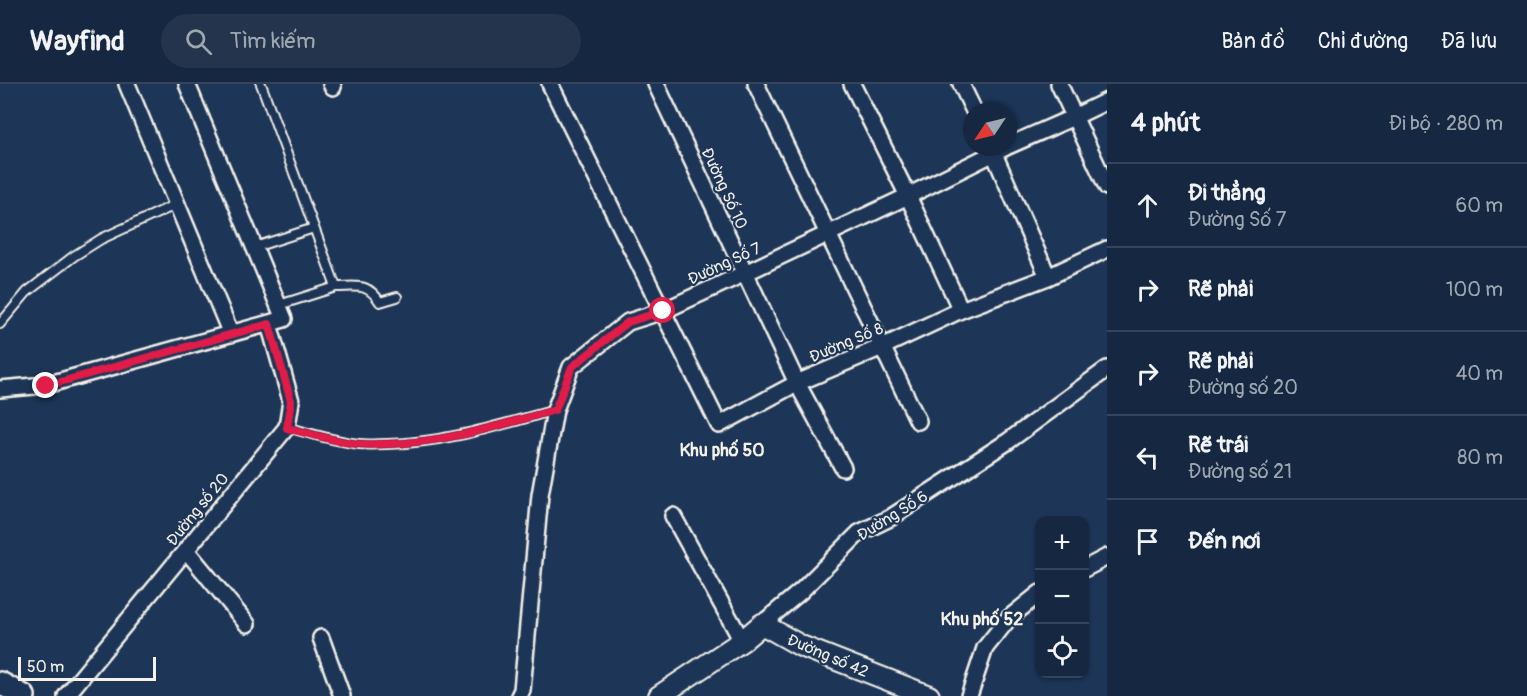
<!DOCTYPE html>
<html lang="vi">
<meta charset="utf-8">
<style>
body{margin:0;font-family:Pangolin,sans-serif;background:#23344c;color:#f1f3f6}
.controls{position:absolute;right:18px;bottom:18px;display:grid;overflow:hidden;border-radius:12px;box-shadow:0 2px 4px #0004}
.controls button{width:54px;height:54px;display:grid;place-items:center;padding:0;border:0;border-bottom:2px solid #35445a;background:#162841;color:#f1f3f6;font:30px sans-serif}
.compass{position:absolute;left:963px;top:18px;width:54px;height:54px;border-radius:50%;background:#162841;box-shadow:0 2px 4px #0004;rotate:235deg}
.scale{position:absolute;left:18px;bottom:15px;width:138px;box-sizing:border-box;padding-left:6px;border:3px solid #f4f1e8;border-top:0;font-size:16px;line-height:21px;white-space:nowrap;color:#f4f1e8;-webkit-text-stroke:4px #1d3557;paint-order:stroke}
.stop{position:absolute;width:18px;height:18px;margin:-14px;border:4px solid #e11d48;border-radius:50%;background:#fff}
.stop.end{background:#e11d48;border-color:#fff;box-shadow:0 2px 6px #0008}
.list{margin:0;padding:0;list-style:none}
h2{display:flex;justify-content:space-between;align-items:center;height:78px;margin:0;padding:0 24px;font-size:26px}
h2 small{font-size:20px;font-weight:400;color:#9ea6b1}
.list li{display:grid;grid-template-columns:39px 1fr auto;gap:18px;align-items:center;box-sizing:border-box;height:84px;padding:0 24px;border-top:2px solid #35445a}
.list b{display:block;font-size:22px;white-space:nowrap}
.list p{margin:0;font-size:20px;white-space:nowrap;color:#9ea6b1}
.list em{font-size:20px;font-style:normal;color:#9ea6b1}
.icon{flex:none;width:33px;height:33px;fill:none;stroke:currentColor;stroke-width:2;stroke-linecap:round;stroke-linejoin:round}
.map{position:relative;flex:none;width:1107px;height:612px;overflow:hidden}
header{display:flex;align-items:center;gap:36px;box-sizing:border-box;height:84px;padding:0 30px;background:#162841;border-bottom:2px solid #35445a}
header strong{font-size:28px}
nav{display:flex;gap:33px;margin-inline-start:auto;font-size:21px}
.search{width:420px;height:54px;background:#23344c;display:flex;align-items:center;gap:15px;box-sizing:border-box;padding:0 21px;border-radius:33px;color:#9ea6b1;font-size:22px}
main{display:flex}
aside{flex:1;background:#162841}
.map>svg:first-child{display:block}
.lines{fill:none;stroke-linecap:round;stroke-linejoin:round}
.service-casing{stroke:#f4f1e8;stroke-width:12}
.minor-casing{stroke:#f4f1e8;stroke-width:20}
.tertiary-casing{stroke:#f4f1e8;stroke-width:24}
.secondary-casing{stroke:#f4f1e8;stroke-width:26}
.service{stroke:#1d3557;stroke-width:8}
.minor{stroke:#1d3557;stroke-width:15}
.tertiary{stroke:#1d3557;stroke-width:20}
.secondary{stroke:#1d3557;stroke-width:21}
.route{stroke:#e11d48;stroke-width:8}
.labels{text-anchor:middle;stroke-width:4.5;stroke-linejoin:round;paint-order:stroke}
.street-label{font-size:16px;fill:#f4f1e8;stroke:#1d3557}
.neighbourhood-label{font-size:18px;font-weight:bold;fill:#f4f1e8;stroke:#1d3557}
</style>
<header>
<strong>Wayfind</strong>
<div class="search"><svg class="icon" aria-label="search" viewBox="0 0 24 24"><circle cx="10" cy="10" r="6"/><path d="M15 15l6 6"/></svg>Tìm kiếm</div>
<nav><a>Bản đồ</a><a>Chỉ đường</a><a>Đã lưu</a></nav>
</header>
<main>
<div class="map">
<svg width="1107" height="612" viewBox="0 0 1107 612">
<rect width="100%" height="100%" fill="#1d3557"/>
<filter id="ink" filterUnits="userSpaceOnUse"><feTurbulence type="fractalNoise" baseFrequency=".0167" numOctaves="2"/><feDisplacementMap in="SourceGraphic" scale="12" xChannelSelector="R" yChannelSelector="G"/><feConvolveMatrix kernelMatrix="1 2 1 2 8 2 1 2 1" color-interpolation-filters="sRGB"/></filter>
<g filter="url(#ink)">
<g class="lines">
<!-- service casing -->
<g class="service-casing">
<path id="service" d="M 261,0 L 336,203 L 279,221
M 255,163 L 314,144
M 336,203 C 357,203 367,198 380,218 L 397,213
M 0,240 L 27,208 L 74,172 L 101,155 L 177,120
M 287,343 C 311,350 334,357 359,360 C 368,361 378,360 387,360 C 445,359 500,341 555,326"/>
</g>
<!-- minor casing -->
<g class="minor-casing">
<path id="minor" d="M 127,0 L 231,250
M 331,0 L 333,3
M 550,0 L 719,341 L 797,299 L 882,263 L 961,226 L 1048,193 L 1107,165
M 656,0 L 797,299 L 843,384
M 756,0 L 918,337
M 852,0 L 908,112 L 961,226
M 961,0 L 974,27
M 1059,0 L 1107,103
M 1008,62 L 1074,33 L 1107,17
M 991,63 L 1048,193
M 0,305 L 46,301 L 284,235 L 187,0
M 673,432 L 742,557
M 186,466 L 247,540
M 1084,485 L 1107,473
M 762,540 L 801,507 L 859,449 L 890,434 L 1007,358 L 1107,285
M 321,554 L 342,612
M 66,612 L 287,343 L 291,317 L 269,240
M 519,612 L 522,606 L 540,411 L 555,326 L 571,283 L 628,238 L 663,227 L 745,189 L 908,112 L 1006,63
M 969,612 L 985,564 L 1009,534 L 1040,509"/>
</g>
<!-- tertiary casing -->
<g class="tertiary-casing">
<path id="tertiary" d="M 659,612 L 742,557 L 762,540 L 801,562 L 929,612"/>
</g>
<!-- secondary casing -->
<g class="secondary-casing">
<path id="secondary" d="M 0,599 L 24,612"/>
</g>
<!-- service -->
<use href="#service" class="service"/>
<!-- minor -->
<use href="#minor" class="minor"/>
<!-- tertiary -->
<use href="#tertiary" class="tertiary"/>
<!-- secondary -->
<use href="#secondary" class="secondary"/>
</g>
</g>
<g class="lines" filter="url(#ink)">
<!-- route -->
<path class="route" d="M 46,302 L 269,240 L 291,317 L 287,344 C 311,350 334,357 359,360 C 368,361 378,360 387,360 C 445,359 500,341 555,326 L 572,283 L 628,238 L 663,227"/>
</g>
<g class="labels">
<!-- street labels -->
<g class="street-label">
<text transform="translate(725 104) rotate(65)" y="6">Đường Số 10</text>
<text transform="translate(724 179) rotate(-25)" y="6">Đường Số 7</text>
<text transform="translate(846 258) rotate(-23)" y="6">Đường Số 8</text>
<text transform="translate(197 425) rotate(-51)" y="6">Đường số 20</text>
<text transform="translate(892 431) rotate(-32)" y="6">Đường Số 6</text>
<text transform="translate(828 571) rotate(23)" y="6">Đường số 42</text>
</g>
<!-- neighbourhood labels -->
<g class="neighbourhood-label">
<text x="722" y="372">Khu phố 50</text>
<text x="982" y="541">Khu phố 52</text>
</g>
</g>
</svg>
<div class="controls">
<button>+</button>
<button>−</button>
<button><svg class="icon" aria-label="locate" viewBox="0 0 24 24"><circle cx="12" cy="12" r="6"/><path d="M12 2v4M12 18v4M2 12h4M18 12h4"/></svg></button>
</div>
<svg class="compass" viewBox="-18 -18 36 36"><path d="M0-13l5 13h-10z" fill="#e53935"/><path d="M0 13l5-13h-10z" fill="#9ea6b1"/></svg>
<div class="scale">50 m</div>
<div class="stop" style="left:663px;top:227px"></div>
<div class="stop end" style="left:46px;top:302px"></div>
</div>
<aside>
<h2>4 phút<small>Đi bộ · 280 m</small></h2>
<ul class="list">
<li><svg class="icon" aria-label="ahead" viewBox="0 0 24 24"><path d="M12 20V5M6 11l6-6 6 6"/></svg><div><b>Đi thẳng</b><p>Đường Số 7</p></div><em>60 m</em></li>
<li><svg class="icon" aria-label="right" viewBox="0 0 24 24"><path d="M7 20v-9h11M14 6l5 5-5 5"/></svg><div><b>Rẽ phải</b></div><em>100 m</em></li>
<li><svg class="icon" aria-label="right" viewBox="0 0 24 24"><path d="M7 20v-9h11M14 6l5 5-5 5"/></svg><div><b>Rẽ phải</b><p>Đường số 20</p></div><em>40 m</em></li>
<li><svg class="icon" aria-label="left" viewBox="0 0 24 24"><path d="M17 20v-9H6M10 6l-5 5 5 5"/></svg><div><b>Rẽ trái</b><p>Đường số 21</p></div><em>80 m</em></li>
<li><svg class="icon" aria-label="arrive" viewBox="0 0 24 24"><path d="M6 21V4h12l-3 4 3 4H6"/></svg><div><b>Đến nơi</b></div></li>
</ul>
</aside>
</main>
